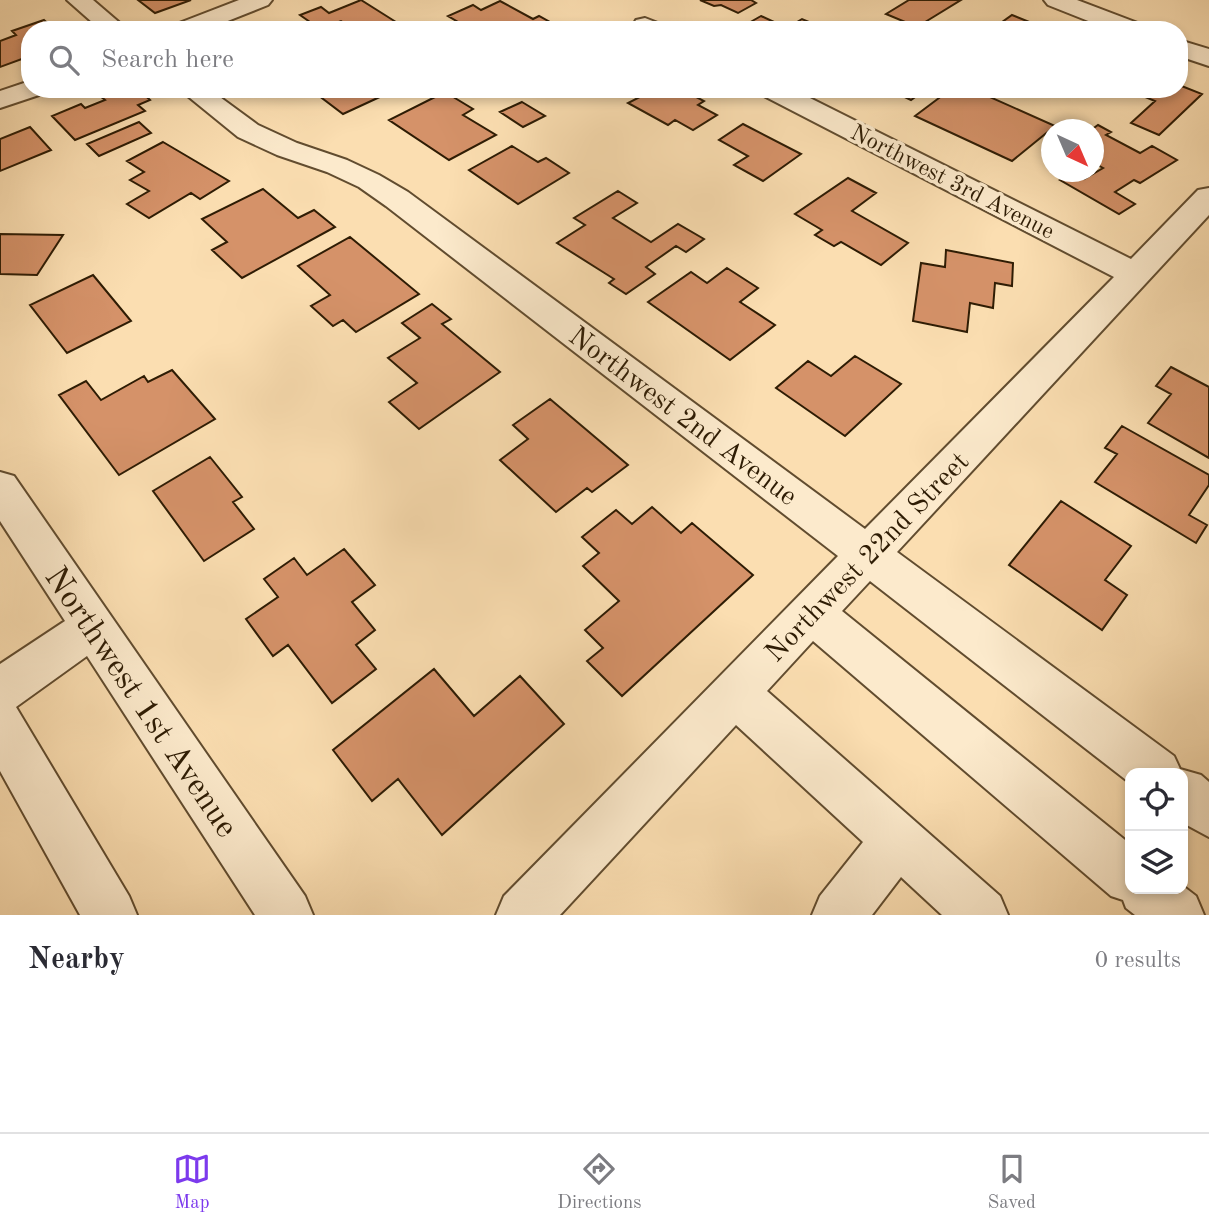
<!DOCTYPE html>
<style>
body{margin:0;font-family:"Old Standard TT",serif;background:#f2f2f3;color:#2b2b33}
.controls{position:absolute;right:21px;bottom:21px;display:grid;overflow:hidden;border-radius:14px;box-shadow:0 4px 10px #0003}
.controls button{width:63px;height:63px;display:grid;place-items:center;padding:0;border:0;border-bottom:2px solid #e1e1e2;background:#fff;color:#2b2b33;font:35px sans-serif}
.compass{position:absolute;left:1041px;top:119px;width:63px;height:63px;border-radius:50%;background:#fff;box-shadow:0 4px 10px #0003;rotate:136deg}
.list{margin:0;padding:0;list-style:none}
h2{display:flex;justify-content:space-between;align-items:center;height:91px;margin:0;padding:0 28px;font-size:30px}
h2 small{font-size:23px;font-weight:400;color:#7c7c81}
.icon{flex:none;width:38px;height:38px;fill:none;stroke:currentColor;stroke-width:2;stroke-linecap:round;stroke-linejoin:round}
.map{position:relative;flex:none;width:1209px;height:915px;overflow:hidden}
.search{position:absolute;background:#fff;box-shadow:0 4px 10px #0003;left:21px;right:21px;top:21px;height:77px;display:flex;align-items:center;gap:18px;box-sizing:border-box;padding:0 24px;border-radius:28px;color:#7c7c81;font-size:26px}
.sheet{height:217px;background:#fff}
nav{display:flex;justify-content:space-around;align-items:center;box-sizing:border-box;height:98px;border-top:2px solid #e1e1e2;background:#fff;font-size:19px;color:#7c7c81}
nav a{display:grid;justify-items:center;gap:4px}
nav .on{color:#7c3aed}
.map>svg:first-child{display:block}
.building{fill:#d59269;stroke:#2e1c04;stroke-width:2}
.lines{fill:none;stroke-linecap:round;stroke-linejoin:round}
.minor-casing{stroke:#614c2f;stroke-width:4}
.minor{fill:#fceacc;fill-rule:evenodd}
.labels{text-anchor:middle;stroke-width:7;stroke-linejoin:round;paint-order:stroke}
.far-street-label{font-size:23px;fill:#2e1c04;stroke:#fceacc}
.street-label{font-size:28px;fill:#2e1c04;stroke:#fceacc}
.near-street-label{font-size:33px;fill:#2e1c04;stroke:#fceacc}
</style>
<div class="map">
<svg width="1209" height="915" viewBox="0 0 1209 915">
<rect width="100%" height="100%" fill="#fbdeb1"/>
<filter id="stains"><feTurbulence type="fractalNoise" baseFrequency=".00286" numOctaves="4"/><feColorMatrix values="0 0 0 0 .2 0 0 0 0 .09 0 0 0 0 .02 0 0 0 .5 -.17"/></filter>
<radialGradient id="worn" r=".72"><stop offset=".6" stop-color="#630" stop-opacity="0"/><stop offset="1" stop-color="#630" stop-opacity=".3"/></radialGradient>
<!-- building -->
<path class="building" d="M 138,0 L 191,0 L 155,13 Z
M 361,0 L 396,22 L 379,30 L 355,30 L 341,21 L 320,29 L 300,15 L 321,7 L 329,13 Z
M 700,0 L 751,0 L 756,3 L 738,13 L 721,5 L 714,6 Z
M 909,0 L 961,0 L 917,27 L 886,14 Z
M 500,1 L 533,19 L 539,16 L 557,26 L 549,30 L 491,30 L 484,26 L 472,30 L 448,16 L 473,5 L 481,10 Z
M 1012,15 L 1049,30 L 991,30 Z
M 761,16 L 787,28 L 802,19 L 826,29 L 740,28 Z
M 44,20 L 55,30 L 30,30 L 30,56 L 0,67 L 0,41 L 16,35 L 12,31 Z
M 1179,85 L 1202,94 L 1159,135 L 1131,123 L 1155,101 L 1126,89 L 1179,89 Z
M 117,89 L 138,89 L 150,100 L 138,105 L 145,111 L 75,140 L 52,116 L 81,104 L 85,108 L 105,100 L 100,96 Z
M 310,89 L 397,89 L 343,114 Z
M 623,89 L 681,89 L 704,101 L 698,105 L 717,115 L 693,130 L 675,120 L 668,125 L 628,103 L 638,98 Z
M 888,89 L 926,89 L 911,100 Z
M 951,89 L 972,89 L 1055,126 L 1012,161 L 915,116 Z
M 445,92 L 473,109 L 463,115 L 496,135 L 449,160 L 389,120 Z
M 522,102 L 545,116 L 523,127 L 500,112 Z
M 139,122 L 151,133 L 99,156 L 87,144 Z
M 743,124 L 801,154 L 763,181 L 734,165 L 748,156 L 719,140 Z
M 1098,125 L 1111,132 L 1106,135 L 1140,153 L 1152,146 L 1177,160 L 1140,183 L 1134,180 L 1115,192 L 1135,204 L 1119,214 L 1060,180 L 1072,173 L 1084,179 L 1103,168 L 1094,163 L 1094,130 L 1091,130 Z
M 30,127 L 51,150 L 0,171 L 0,139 Z
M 163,142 L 229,181 L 200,199 L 191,193 L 149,218 L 127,204 L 149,191 L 130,180 L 144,172 L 127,161 Z
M 512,146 L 538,162 L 546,158 L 569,173 L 518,204 L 469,170 Z
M 848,178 L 876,193 L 852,211 L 908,243 L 881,265 L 841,242 L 834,246 L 815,235 L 822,230 L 795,214 Z
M 263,189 L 298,218 L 314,210 L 335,227 L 242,278 L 212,250 L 227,242 L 202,219 Z
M 618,191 L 637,203 L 613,218 L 651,242 L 678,224 L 704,239 L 686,252 L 676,246 L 646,267 L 655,274 L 626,294 L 609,283 L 614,279 L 557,243 L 585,225 L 574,218 Z
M 0,234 L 63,235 L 37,275 L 0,274 Z
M 350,237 L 419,294 L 356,332 L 343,320 L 333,326 L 311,306 L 330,295 L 298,266 Z
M 946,250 L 1013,263 L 1012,286 L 995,283 L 993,308 L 970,303 L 967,332 L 913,321 L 921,263 L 945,267 Z
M 727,268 L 758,288 L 740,302 L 775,325 L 730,360 L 648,302 L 691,272 L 707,283 Z
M 93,275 L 131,321 L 67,353 L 30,305 Z
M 432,304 L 451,319 L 442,324 L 500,372 L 419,429 L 389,402 L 417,383 L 388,358 L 420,338 L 402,323 Z
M 855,356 L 901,384 L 845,436 L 776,388 L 808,361 L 831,376 Z
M 1171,367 L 1209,387 L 1209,458 L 1148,423 L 1171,394 L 1156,386 Z
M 172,370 L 215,419 L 119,475 L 59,395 L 86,381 L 101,400 L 144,376 L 148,382 Z
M 550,399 L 628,465 L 592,492 L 587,488 L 556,512 L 500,460 L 528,439 L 513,425 Z
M 1122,426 L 1209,475 L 1209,485 L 1189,515 L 1207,525 L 1196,543 L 1095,482 L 1117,454 L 1105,448 Z
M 210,457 L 242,497 L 233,502 L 254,529 L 204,561 L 153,491 Z
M 1061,501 L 1131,546 L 1105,580 L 1127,595 L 1102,630 L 1009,565 Z
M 652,507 L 681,533 L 692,523 L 753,575 L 622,696 L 587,661 L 603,648 L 585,630 L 619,601 L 583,566 L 599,553 L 582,537 L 616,510 L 632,524 Z
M 344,549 L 375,585 L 352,602 L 375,630 L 356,645 L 376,669 L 332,703 L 288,645 L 273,656 L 246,619 L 278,597 L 264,579 L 294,558 L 307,575 Z
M 434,669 L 474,716 L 520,676 L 564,724 L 442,835 L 398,779 L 372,801 L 333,750 Z"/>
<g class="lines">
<!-- minor casing -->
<g class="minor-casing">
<path id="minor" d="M 67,0 L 93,0 L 128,30 L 101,30 Z
M 239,0 L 272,0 L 268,5 L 205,30 L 171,30 L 174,25 Z
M 1044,0 L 1077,0 L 1143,25 L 1146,30 L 1111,30 L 1048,5 Z
M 645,18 L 663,25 L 666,30 L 636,30 L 633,25 L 636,20 Z
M 1179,40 L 1209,49 L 1209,66 L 1179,56 Z
M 30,81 L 30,89 L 43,89 L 39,95 L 0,108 L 0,91 Z
M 179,89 L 209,89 L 258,125 L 297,143 L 347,160 L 379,175 L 408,192 L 865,529 L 1114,277 L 762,95 L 758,89 L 792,89 L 1131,259 L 1198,190 L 1209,188 L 1209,215 L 897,552 L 1174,756 L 1180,769 L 1201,775 L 1209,782 L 1209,837 L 1183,823 L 1183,773 L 1130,773 L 1130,783 L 870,581 L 842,611 L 1130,844 L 1130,889 L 1183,889 L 1183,886 L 1196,896 L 1204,915 L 1135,915 L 1126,908 L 1123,900 L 1111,896 L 813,641 L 767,691 L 1000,896 L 1008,915 L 942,915 L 901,877 L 872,915 L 812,915 L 820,896 L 863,842 L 736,725 L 560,915 L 496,915 L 504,896 L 838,556 L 386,206 L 359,187 L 327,172 L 277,155 L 238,137 Z
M 0,472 L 14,476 L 305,896 L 313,915 L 255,915 L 87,656 L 16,707 L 129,896 L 137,915 L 80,915 L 0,771 L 0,664 L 65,621 L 0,521 Z"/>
</g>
<!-- minor -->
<use href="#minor" class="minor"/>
</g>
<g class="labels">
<!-- far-street labels -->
<g class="far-street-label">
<text transform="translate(953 181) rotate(27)" y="8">Northwest 3rd Avenue</text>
</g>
<!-- street labels -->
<g class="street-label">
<text transform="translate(684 415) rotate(37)" y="10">Northwest 2nd Avenue</text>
<text transform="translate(866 556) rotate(-46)" y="10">Northwest 22nd Street</text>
</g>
<!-- near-street labels -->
<g class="near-street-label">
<text transform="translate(143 701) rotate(56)" y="12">Northwest 1st Avenue</text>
</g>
</g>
<rect width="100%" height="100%" filter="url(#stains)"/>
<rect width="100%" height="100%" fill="url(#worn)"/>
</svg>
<div class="controls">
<button><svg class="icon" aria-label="locate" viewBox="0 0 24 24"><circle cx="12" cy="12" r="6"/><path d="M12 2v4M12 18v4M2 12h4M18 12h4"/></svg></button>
<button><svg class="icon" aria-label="layers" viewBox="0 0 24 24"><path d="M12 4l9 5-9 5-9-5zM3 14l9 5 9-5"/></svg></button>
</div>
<svg class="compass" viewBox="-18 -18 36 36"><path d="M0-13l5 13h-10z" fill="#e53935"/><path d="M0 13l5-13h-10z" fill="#7c7c81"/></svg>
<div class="search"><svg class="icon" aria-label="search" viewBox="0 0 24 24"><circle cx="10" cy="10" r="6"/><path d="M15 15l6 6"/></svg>Search here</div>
</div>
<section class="sheet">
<h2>Nearby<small>0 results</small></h2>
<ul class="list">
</ul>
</section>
<nav>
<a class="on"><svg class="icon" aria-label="map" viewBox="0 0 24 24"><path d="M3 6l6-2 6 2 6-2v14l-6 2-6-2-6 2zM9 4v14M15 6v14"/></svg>Map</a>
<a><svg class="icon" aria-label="directions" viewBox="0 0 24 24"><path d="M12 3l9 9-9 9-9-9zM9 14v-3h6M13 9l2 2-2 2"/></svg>Directions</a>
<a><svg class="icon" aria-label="saved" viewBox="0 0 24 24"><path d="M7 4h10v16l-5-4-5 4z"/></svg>Saved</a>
</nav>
